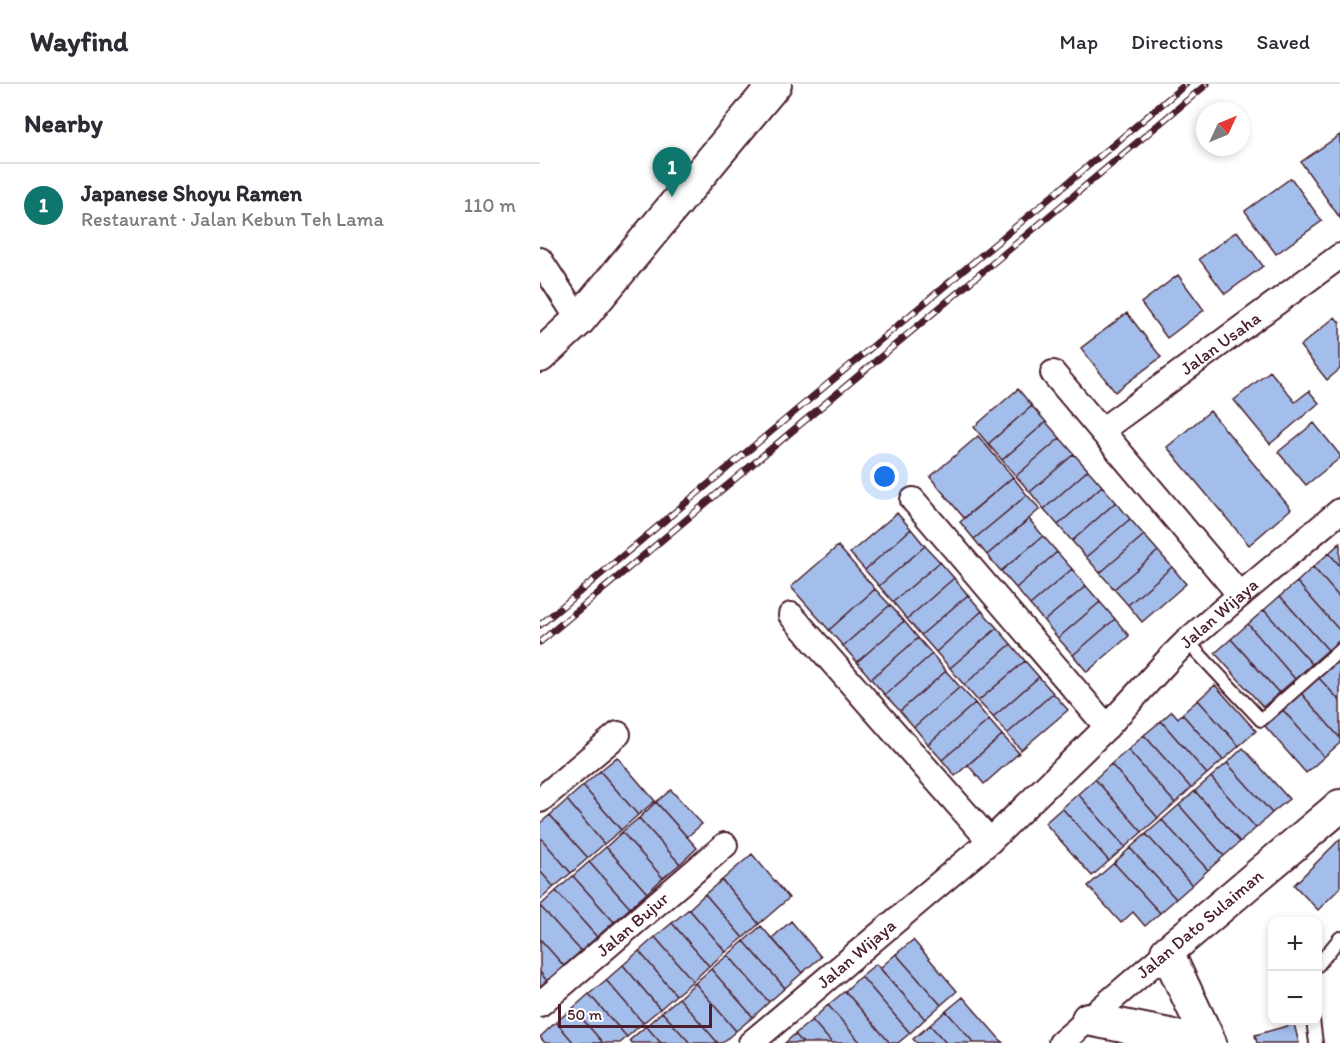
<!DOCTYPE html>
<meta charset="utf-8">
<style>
body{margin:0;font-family:Itim,sans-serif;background:#f7f7f7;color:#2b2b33}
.controls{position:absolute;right:18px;bottom:18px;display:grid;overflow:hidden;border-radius:12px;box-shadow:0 3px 9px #0003}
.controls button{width:54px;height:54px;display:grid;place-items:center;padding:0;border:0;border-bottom:2px solid #e1e1e2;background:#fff;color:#2b2b33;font:30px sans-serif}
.compass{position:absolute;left:656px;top:18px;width:54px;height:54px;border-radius:50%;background:#fff;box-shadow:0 3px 9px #0003;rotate:46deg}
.scale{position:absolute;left:18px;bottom:15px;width:154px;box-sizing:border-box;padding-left:6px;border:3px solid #4a1f2b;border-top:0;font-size:16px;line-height:21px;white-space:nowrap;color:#4a1f2b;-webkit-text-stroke:4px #fff;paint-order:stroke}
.you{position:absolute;left:345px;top:393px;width:21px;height:21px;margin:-15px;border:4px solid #fff;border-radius:50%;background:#1a73e8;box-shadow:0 0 0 9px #1a73e833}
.badge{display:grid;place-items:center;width:39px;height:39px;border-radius:50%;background:#0f766e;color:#fff;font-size:20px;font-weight:700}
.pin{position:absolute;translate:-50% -50px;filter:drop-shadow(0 2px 3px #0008)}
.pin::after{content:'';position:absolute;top:32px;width:21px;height:18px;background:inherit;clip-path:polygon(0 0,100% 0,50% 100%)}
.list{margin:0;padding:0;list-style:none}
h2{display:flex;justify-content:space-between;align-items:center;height:78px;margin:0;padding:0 24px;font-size:26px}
h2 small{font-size:20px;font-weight:400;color:#7c7c81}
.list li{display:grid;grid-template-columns:39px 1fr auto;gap:18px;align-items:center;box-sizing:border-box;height:84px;padding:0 24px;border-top:2px solid #e1e1e2}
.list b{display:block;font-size:22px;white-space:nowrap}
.list p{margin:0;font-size:20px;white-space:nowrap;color:#7c7c81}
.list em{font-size:20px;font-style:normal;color:#7c7c81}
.map{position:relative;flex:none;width:800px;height:959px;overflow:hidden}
header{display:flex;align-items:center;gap:36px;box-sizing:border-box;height:84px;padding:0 30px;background:#fff;border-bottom:2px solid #e1e1e2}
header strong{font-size:28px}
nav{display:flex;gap:33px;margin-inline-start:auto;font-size:21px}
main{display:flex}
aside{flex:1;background:#fff}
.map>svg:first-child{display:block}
.building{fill:#a4beeb;stroke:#4a1f2b;stroke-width:1.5}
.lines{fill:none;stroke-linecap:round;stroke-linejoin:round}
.service-casing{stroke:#4a1f2b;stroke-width:16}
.minor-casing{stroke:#4a1f2b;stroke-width:28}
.tertiary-casing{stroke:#4a1f2b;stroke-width:36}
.service{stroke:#fff;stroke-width:12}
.minor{stroke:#fff;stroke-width:24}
.tertiary{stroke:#fff;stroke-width:32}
.rail-casing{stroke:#4a1f2b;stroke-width:7}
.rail{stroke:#fff;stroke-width:4.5;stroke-dasharray:14;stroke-linecap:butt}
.labels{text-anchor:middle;stroke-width:5;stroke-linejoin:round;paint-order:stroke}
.street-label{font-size:18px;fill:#4a1f2b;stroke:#fff}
</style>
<header>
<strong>Wayfind</strong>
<nav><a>Map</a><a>Directions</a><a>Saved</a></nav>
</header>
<main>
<aside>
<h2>Nearby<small></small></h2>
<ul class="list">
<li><span class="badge">1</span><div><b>Japanese Shoyu Ramen</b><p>Restaurant · Jalan Kebun Teh Lama</p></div><em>110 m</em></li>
</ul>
</aside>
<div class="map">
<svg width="800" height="959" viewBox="0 0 800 959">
<rect width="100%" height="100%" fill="#fff"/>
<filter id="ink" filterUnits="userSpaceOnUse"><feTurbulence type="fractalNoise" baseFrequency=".0167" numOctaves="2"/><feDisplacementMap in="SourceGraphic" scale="12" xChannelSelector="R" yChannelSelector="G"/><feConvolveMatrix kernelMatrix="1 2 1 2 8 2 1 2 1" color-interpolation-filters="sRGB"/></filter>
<g filter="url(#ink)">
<!-- building -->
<path class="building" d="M 800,51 L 800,134 L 761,78 Z
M 751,94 L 782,137 L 736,170 L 705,127 Z
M 697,147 L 723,182 L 685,210 L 659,175 Z
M 638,191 L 664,226 L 627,254 L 601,219 Z
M 587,229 L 621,273 L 575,308 L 541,264 Z
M 795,233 L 800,239 L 800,285 L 787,296 L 760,262 Z
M 730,287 L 755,318 L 769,307 L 779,319 L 730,360 L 694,316 Z
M 478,305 L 492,322 L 448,360 L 434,343 Z
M 492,322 L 506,338 L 462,376 L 448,360 Z
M 670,327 L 751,425 L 709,461 L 627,363 Z
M 506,338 L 520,354 L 476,392 L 462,376 Z
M 774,339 L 800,371 L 800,374 L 766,401 L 738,368 Z
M 438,352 L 473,393 L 424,434 L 390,393 Z
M 520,354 L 534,370 L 490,408 L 476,392 Z
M 534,370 L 548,386 L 504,425 L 490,408 Z
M 548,386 L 562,402 L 518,441 L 504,425 Z
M 473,393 L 487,411 L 434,455 L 420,438 Z
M 562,402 L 576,418 L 532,457 L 518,441 Z
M 487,411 L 500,425 L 447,471 L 434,455 Z
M 576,418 L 590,435 L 546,473 L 532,457 Z
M 357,429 L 371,445 L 325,486 L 310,469 Z
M 489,435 L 503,452 L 461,487 L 447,471 Z
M 590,435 L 604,451 L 560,489 L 546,473 Z
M 371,445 L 385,462 L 339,502 L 325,486 Z
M 604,451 L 618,467 L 574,505 L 560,489 Z
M 503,452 L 517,468 L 476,504 L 461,487 Z
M 800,459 L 800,482 L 789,469 Z
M 298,462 L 335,505 L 289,546 L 251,503 Z
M 385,462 L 400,478 L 353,518 L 339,502 Z
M 618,467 L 632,483 L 588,521 L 574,505 Z
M 517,468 L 532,485 L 490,521 L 476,504 Z
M 789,469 L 800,482 L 800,514 L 773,483 Z
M 400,478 L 414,494 L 367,535 L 353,518 Z
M 632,483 L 646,500 L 602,538 L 588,521 Z
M 773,483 L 800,514 L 800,547 L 757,498 Z
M 532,485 L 546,502 L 504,537 L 490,521 Z
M 414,494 L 428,511 L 381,551 L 367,535 Z
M 757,498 L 800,547 L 800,556 L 788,566 L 740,512 Z
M 546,502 L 560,518 L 518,554 L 504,537 Z
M 335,505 L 350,521 L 303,562 L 289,546 Z
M 428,511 L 442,527 L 396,568 L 381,551 Z
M 740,512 L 788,566 L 772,580 L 724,526 Z
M 560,518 L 575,535 L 533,571 L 518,554 Z
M 350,521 L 364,537 L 317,578 L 303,562 Z
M 724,526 L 772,580 L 755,595 L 708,540 Z
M 442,527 L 457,544 L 410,584 L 396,568 Z
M 575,535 L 589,552 L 547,588 L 533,571 Z
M 364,537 L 378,554 L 331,595 L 317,578 Z
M 708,540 L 755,595 L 739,609 L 691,555 Z
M 457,544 L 471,560 L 424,601 L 410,584 Z
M 378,554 L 392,570 L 345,611 L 331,595 Z
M 691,555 L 739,609 L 723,623 L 675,569 Z
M 471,560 L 485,577 L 438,617 L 424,601 Z
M 392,570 L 406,587 L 360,627 L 345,611 Z
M 485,577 L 499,593 L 453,633 L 438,617 Z
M 797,578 L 800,580 L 800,617 L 779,594 Z
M 406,587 L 420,603 L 374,643 L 360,627 Z
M 499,593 L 513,609 L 467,650 L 453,633 Z
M 779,594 L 800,617 L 800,654 L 761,609 Z
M 675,601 L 716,647 L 699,662 L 658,616 Z
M 420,603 L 435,619 L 388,660 L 374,643 Z
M 513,609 L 528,626 L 481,666 L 467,650 Z
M 761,609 L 800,654 L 800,659 L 784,673 L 743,626 Z
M 658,616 L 699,662 L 683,676 L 642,630 Z
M 435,619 L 449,636 L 402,676 L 388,660 Z
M 743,626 L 784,673 L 766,689 L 725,642 Z
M 632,627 L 638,634 L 642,630 L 683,676 L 667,690 L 621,637 Z
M 449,636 L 462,651 L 415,692 L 402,676 Z
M 621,637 L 667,690 L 651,704 L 604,651 Z
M 462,651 L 479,669 L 444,700 L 428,681 Z
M 604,651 L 651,704 L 635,719 L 588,666 Z
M 703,664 L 749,715 L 732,729 L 687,679 Z
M 588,666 L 635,719 L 618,734 L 571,680 Z
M 77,673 L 115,717 L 98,731 L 60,687 Z
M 687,679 L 732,729 L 716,744 L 671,693 Z
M 571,680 L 618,734 L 602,748 L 555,695 Z
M 60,687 L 98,731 L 81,746 L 43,702 Z
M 671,693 L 716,744 L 700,758 L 655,707 Z
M 555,695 L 602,748 L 585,763 L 538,710 Z
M 43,702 L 81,746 L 64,760 L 27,716 Z
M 131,706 L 162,740 L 147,753 L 116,718 Z
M 655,707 L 700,758 L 684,772 L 639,721 Z
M 538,710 L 585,763 L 569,777 L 522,724 Z
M 27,716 L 64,760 L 48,774 L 10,731 Z
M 116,718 L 157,764 L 140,780 L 99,734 Z
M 639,721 L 684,772 L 668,786 L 622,736 Z
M 522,724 L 569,777 L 552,792 L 505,739 Z
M 10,731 L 48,774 L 31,789 L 0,753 L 0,739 Z
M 99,734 L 140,780 L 123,794 L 82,748 Z
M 622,736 L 668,786 L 652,801 L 606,750 Z
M 82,748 L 123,794 L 107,809 L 66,763 Z
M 606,750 L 652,801 L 636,815 L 590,764 Z
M 0,753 L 31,789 L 14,803 L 0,787 Z
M 800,755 L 800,804 L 778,826 L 754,801 Z
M 66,763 L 107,809 L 90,824 L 49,778 Z
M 590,764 L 636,815 L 620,829 L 574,779 Z
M 212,770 L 249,814 L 219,840 L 182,796 Z
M 49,778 L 90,824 L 74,838 L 33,792 Z
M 574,779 L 620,829 L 605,842 L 593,828 L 581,839 L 548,802 Z
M 0,787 L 14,803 L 0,816 Z
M 33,792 L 74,838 L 57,853 L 16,807 Z
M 182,796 L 219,840 L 203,854 L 165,810 Z
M 16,807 L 57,853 L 41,867 L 0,822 Z
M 165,810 L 203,854 L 186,868 L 149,825 Z
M 0,822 L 41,867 L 24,882 L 0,855 Z
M 149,825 L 186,868 L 169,882 L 132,839 Z
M 251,837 L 281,873 L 262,889 L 232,854 Z
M 132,839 L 169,882 L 153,897 L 115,853 Z
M 221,842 L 262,889 L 245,904 L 204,857 Z
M 115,853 L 153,897 L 136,911 L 99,867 Z
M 0,855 L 24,882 L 7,897 L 0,888 Z
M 373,856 L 417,907 L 401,921 L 356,870 Z
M 204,857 L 245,904 L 229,918 L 188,871 Z
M 99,867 L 136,911 L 120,925 L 83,881 Z
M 356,870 L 401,921 L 385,935 L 340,884 Z
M 188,871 L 229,918 L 213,933 L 171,885 Z
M 336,880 L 385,935 L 370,949 L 321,892 Z
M 83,881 L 120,925 L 103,939 L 66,896 Z
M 171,885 L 213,933 L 196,947 L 155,899 Z
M 0,888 L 7,897 L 0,903 Z
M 321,892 L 370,949 L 358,959 L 350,959 L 305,907 Z
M 66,896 L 103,939 L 87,953 L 49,910 Z
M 155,899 L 196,947 L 182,959 L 178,959 L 139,914 Z
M 305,907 L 350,959 L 321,959 L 288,921 Z
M 49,910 L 87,953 L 80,959 L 63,959 L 33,924 Z
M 423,913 L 463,959 L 434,959 L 406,927 Z
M 139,914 L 178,959 L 150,959 L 122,928 Z
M 288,921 L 321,959 L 292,959 L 272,936 Z
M 33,924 L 63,959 L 34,959 L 16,938 Z
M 406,927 L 434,959 L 406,959 L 390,941 Z
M 122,928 L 150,959 L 121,959 L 106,942 Z
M 272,936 L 292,959 L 263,959 L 255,950 Z
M 16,938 L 34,959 L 5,959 L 0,953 Z
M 754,940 L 759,959 L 717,959 L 715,951 Z
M 390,941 L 406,959 L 377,959 L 373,955 Z
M 106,942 L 121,959 L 92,959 L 90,956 Z
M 255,950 L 263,959 L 245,959 Z"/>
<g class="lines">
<!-- service casing -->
<g class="service-casing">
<path id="service" d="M 647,557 L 721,636 L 800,566
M 778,881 L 800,854
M 773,936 L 776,959"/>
</g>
<!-- minor casing -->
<g class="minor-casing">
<g id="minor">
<path d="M 0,176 L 39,236"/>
<path d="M 513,289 L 700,511"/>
<path id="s1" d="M 562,346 L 800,172"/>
<path d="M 373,416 L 567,643"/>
<path d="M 251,531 L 450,757"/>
<path d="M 0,716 L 78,650"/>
<path id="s2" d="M 0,920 L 185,761"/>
<path id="s3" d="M 211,959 L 450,757 L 567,643 L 628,576 L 647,557 L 700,511 L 800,427"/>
<path d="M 521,959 L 627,868"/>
</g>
</g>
<!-- tertiary casing -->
<g class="tertiary-casing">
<path id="tertiary" d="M 0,272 L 39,236 L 235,0
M 548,935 L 629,951 L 657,959
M 670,959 L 627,868 L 800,722"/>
</g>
<!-- service -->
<use href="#service" class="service"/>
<!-- minor -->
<use href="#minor" class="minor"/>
<!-- tertiary -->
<use href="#tertiary" class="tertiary"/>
<!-- rail casing -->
<g class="rail-casing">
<path id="rail" d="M 0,541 L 646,0
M 0,558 L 667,0"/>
</g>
<!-- rail -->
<use href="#rail" class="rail"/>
</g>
</g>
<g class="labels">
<!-- street labels -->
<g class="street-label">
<text dy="6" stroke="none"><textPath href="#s1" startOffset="147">Jalan Usaha</textPath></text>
<text dy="6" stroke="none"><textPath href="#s3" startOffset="636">Jalan Wijaya</textPath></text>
<text dy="6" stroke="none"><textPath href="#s2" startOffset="122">Jalan Bujur</textPath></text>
<text transform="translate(660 840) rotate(-40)" y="6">Jalan Dato Sulaiman</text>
<text dy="6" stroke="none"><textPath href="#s3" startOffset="138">Jalan Wijaya</textPath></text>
</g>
</g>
</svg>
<div class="controls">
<button>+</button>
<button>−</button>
</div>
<svg class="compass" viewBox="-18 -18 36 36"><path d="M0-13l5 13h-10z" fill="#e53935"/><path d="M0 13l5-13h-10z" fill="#7c7c81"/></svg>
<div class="scale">50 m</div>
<div class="you"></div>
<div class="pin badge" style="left:132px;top:113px">1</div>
</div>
</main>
